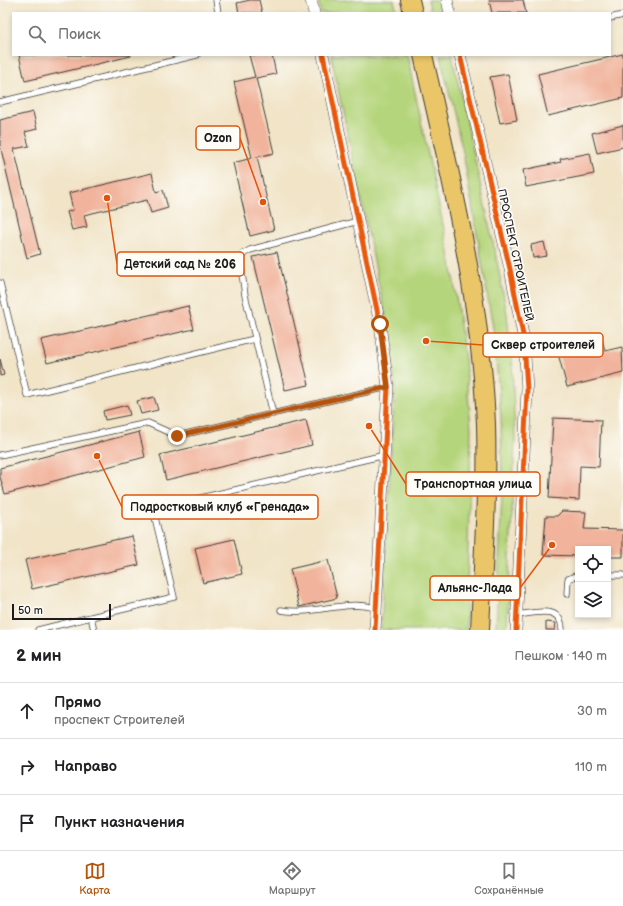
<!DOCTYPE html>
<html lang="ru">
<meta charset="utf-8">
<style>
body{margin:0;font-family:"Balsamiq Sans",sans-serif;background:#f6f6f6;color:#202124}
.controls{position:absolute;right:12px;bottom:12px;display:grid;overflow:hidden;border-radius:0px;box-shadow:0 2px 6px #0003}
.controls button{width:36px;height:36px;display:grid;place-items:center;padding:0;border:0;border-bottom:1px solid #e0e0e0;background:#fff;color:#202124;font:20px sans-serif}
.scale{position:absolute;left:12px;bottom:10px;width:99px;box-sizing:border-box;padding-left:4px;border:2px solid #1c1c1c;border-top:0;font-size:11px;line-height:14px;white-space:nowrap;color:#1c1c1c;-webkit-text-stroke:3px #fdfcf7;paint-order:stroke}
.stop{position:absolute;width:12px;height:12px;margin:-9px;border:3px solid #b45309;border-radius:50%;background:#fff}
.stop.end{background:#b45309;border-color:#fff;box-shadow:0 1px 4px #0008}
.list{margin:0;padding:0;list-style:none}
h2{display:flex;justify-content:space-between;align-items:center;height:52px;margin:0;padding:0 16px;font-size:17px}
h2 small{font-size:13px;font-weight:400;color:#757577}
.list li{display:grid;grid-template-columns:26px 1fr auto;gap:12px;align-items:center;box-sizing:border-box;height:56px;padding:0 16px;border-top:1px solid #e0e0e0}
.list b{display:block;font-size:15px;white-space:nowrap}
.list p{margin:0;font-size:13px;white-space:nowrap;color:#757577}
.list em{font-size:13px;font-style:normal;color:#757577}
.icon{flex:none;width:22px;height:22px;fill:none;stroke:currentColor;stroke-width:2;stroke-linecap:round;stroke-linejoin:round}
.map{position:relative;flex:none;width:623px;height:630px;overflow:hidden}
.search{position:absolute;background:#fff;box-shadow:0 2px 6px #0003;left:12px;right:12px;top:12px;height:44px;display:flex;align-items:center;gap:10px;box-sizing:border-box;padding:0 14px;border-radius:0px;color:#757577;font-size:15px}
.sheet{height:220px;background:#fff}
nav{display:flex;justify-content:space-around;align-items:center;box-sizing:border-box;height:56px;border-top:1px solid #e0e0e0;background:#fff;font-size:11px;color:#757577}
nav a{display:grid;justify-items:center;gap:2px}
nav .on{color:#b45309}
.map>svg:first-child{display:block}
.green{fill:#b5d57c;stroke:#68784c}
.building{fill:#f1b39b}
.lines{fill:none;stroke-linecap:round;stroke-linejoin:round}
.service-casing{stroke:#3c3a36;stroke-width:7}
.minor-casing{stroke:#3c3a36;stroke-width:12}
.primary-casing{stroke:#3c3a36;stroke-width:20}
.service{stroke:#fff;stroke-width:5.5}
.minor{stroke:#fff;stroke-width:11}
.primary{stroke:#ebc669;stroke-width:18}
.cycleway-casing{stroke:#fdfcf7;stroke-width:8}
.cycleway{stroke:#e8590c;stroke-width:5}
.route{stroke:#b45309;stroke-width:5}
.labels{text-anchor:middle;stroke-width:3.5;stroke-linejoin:round;paint-order:stroke}
.street-label{font-size:11px;fill:#1c1c1c;stroke:#fdfcf7}
.leader{fill:none;stroke:#de560d;stroke-width:1.5}
.callout-dot{fill:#de560d;stroke:#fdfcf7;stroke-width:1.5}
.callout{fill:#fdfcf7;stroke:#de560d;stroke-width:1.5}
.callout-label{font-size:12px;text-anchor:middle;font-weight:bold;fill:#1c1c1c}
</style>
<div class="map">
<svg width="623" height="630" viewBox="0 0 623 630">
<rect width="100%" height="100%" fill="#fdfcf7"/>
<filter id="ink" filterUnits="userSpaceOnUse"><feTurbulence type="fractalNoise" baseFrequency=".025" numOctaves="2"/><feDisplacementMap in="SourceGraphic" scale="8" xChannelSelector="R" yChannelSelector="G"/><feConvolveMatrix kernelMatrix="1 2 1 2 8 2 1 2 1" color-interpolation-filters="sRGB"/></filter>
<filter id="wash" filterUnits="userSpaceOnUse"><feTurbulence type="fractalNoise" baseFrequency=".012" numOctaves="4" result="noise"/><feDisplacementMap in="SourceGraphic" scale="16" xChannelSelector="R" yChannelSelector="G"/><feGaussianBlur stdDeviation="0.9" result="paint"/><feColorMatrix in="noise" values="0 0 0 0 0 0 0 0 0 0 0 0 0 0 0 0 0 1.4 0 .05"/><feComposite in="paint" operator="in"/></filter>
<g filter="url(#wash)">
<rect width="100%" height="100%" fill="#f1e4c7"/>
<!-- green -->
<path class="green" d="M 318,0 L 394,0 L 397,13 L 321,13 Z
M 428,0 L 440,0 L 443,13 L 431,13 Z
M 331,55 L 407,55 L 451,262 L 465,359 L 471,428 L 466,630 L 381,630 L 395,384 L 387,323 Z
M 440,55 L 452,55 L 496,256 L 507,314 L 512,360 L 515,439 L 507,630 L 496,630 L 502,492 L 501,418 L 494,334 L 463,152 Z"/>
<g id="blocks">
<!-- building -->
<path class="building" d="M 250,0 L 259,0 L 262,13 L 239,13 L 237,3 Z
M 489,0 L 523,0 L 526,13 L 492,13 Z
M 623,54 L 623,98 L 548,116 L 538,74 Z
M 19,55 L 131,55 L 131,56 L 25,81 Z
M 249,55 L 272,55 L 276,74 L 256,78 L 274,153 L 257,157 L 274,230 L 250,236 L 233,163 L 252,158 L 234,82 L 255,77 Z
M 508,74 L 517,120 L 500,123 L 490,77 Z
M 33,112 L 37,129 L 25,132 L 29,146 L 14,149 L 40,254 L 27,258 L 0,145 L 0,120 Z
M 623,125 L 623,147 L 597,153 L 592,133 Z
M 590,153 L 594,174 L 526,187 L 523,170 L 561,162 L 560,159 Z
M 152,173 L 156,192 L 163,190 L 168,208 L 151,213 L 147,200 L 84,215 L 87,227 L 72,230 L 67,212 L 73,210 L 69,193 Z
M 544,242 L 547,256 L 533,258 L 531,245 Z
M 277,252 L 309,385 L 285,390 L 253,257 Z
M 188,306 L 194,329 L 47,363 L 41,340 Z
M 601,335 L 605,351 L 622,347 L 623,373 L 567,387 L 556,346 Z
M 0,359 L 4,375 L 0,376 Z
M 154,397 L 158,410 L 141,414 L 137,401 Z
M 127,405 L 130,415 L 105,420 L 103,411 Z
M 553,418 L 601,420 L 599,467 L 580,466 L 579,500 L 549,498 Z
M 306,420 L 312,445 L 166,480 L 160,455 Z
M 139,432 L 145,457 L 5,494 L 0,477 L 0,468 Z
M 562,511 L 586,512 L 584,529 L 623,530 L 623,557 L 608,557 L 608,549 L 578,549 L 578,556 L 543,555 L 546,516 L 557,516 Z
M 132,536 L 139,565 L 32,589 L 25,560 Z
M 234,539 L 242,574 L 203,583 L 195,548 Z
M 328,560 L 337,598 L 299,607 L 290,569 Z
M 546,622 L 556,623 L 555,630 L 546,630 Z"/>
</g>
</g>
<g filter="url(#ink)">
<use href="#blocks" fill-opacity="0" stroke="#3c3a36" stroke-width="1"/>
<g class="lines">
<!-- service casing -->
<g class="service-casing">
<path id="service" d="M 216,0 L 218,13
M 610,18 L 623,15
M 0,102 L 197,55
M 0,283 L 27,395 L 254,339
M 273,414 L 245,295 L 241,266 L 243,254 L 250,250 L 358,221
M 0,455 L 148,423 L 177,436 L 388,387
M 608,575 L 623,575
M 567,594 L 568,579 L 578,575
M 281,610 C 313,616 344,599 376,608
M 517,615 C 535,613 562,604 562,630
M 38,630 L 91,617
M 94,630 L 91,617 L 174,597 L 153,509 L 385,455"/>
</g>
<!-- minor casing -->
<g class="minor-casing">
<path id="minor" d="M 311,0 L 314,13
M 447,0 L 450,13
M 323,55 L 380,324 L 388,387 L 375,630
M 460,55 L 510,269 L 524,340 L 527,390 L 516,630"/>
</g>
<!-- primary casing -->
<g class="primary-casing">
<path id="primary" d="M 410,0 L 413,13
M 423,55 C 451,176 481,299 486,424 C 488,493 483,562 480,630"/>
</g>
<!-- service -->
<use href="#service" class="service"/>
<!-- minor -->
<use href="#minor" class="minor"/>
<!-- primary -->
<use href="#primary" class="primary"/>
<!-- cycleway casing -->
<g class="cycleway-casing">
<path id="cycleway" d="M 323,55 L 380,324 L 388,387 L 375,630
M 460,55 L 510,269 L 524,340 L 527,390 L 516,630"/>
</g>
<!-- cycleway -->
<use href="#cycleway" class="cycleway"/>
</g>
</g>
<g class="lines" filter="url(#ink)">
<!-- route -->
<path class="route" d="M 177,436 L 388,387 L 380,324"/>
</g>
<g class="labels">
<!-- street labels -->
<g class="street-label">
<text transform="translate(516 255) rotate(78)" y="4">ПРОСПЕКТ СТРОИТЕЛЕЙ</text>
</g>
</g>
<!-- callouts -->
<path class="leader" d="M263 202L240 138M107 198L117 264M426 341L483 345M369 426L406 484M97 456L122 507M552 545L520 588"/>
<g class="callout-dot">
<circle cx="263" cy="202" r="4"/>
<circle cx="107" cy="198" r="4"/>
<circle cx="426" cy="341" r="4"/>
<circle cx="369" cy="426" r="4"/>
<circle cx="97" cy="456" r="4"/>
<circle cx="552" cy="545" r="4"/>
</g>
<g class="callout">
<rect x="196" y="126" width="44" height="24" rx="4"/>
<rect x="117" y="252" width="127" height="24" rx="4"/>
<rect x="483" y="333" width="120" height="24" rx="4"/>
<rect x="406" y="472" width="134" height="24" rx="4"/>
<rect x="122" y="495" width="196" height="24" rx="4"/>
<rect x="430" y="576" width="90" height="24" rx="4"/>
</g>
<g class="callout-label">
<text x="218" y="142">Ozon</text>
<text x="180" y="268">Детский сад № 206</text>
<text x="543" y="349">Cквер cтроителей</text>
<text x="473" y="488">Транспортная улица</text>
<text x="220" y="511">Подростковый клуб «Гренада»</text>
<text x="475" y="592">Альянс-Лада</text>
</g>
</svg>
<div class="controls">
<button><svg class="icon" aria-label="locate" viewBox="0 0 24 24"><circle cx="12" cy="12" r="6"/><path d="M12 2v4M12 18v4M2 12h4M18 12h4"/></svg></button>
<button><svg class="icon" aria-label="layers" viewBox="0 0 24 24"><path d="M12 4l9 5-9 5-9-5zM3 14l9 5 9-5"/></svg></button>
</div>
<div class="scale">50 m</div>
<div class="stop" style="left:380px;top:324px"></div>
<div class="stop end" style="left:177px;top:436px"></div>
<div class="search"><svg class="icon" aria-label="search" viewBox="0 0 24 24"><circle cx="10" cy="10" r="6"/><path d="M15 15l6 6"/></svg>Поиск</div>
</div>
<section class="sheet">
<h2>2 мин<small>Пешком · 140 m</small></h2>
<ul class="list">
<li><svg class="icon" aria-label="ahead" viewBox="0 0 24 24"><path d="M12 20V5M6 11l6-6 6 6"/></svg><div><b>Прямо</b><p>проспект Строителей</p></div><em>30 m</em></li>
<li><svg class="icon" aria-label="right" viewBox="0 0 24 24"><path d="M7 20v-9h11M14 6l5 5-5 5"/></svg><div><b>Направо</b></div><em>110 m</em></li>
<li><svg class="icon" aria-label="arrive" viewBox="0 0 24 24"><path d="M6 21V4h12l-3 4 3 4H6"/></svg><div><b>Пункт назначения</b></div></li>
</ul>
</section>
<nav>
<a class="on"><svg class="icon" aria-label="map" viewBox="0 0 24 24"><path d="M3 6l6-2 6 2 6-2v14l-6 2-6-2-6 2zM9 4v14M15 6v14"/></svg>Карта</a>
<a><svg class="icon" aria-label="directions" viewBox="0 0 24 24"><path d="M12 3l9 9-9 9-9-9zM9 14v-3h6M13 9l2 2-2 2"/></svg>Маршрут</a>
<a><svg class="icon" aria-label="saved" viewBox="0 0 24 24"><path d="M7 4h10v16l-5-4-5 4z"/></svg>Сохранённые</a>
</nav>
